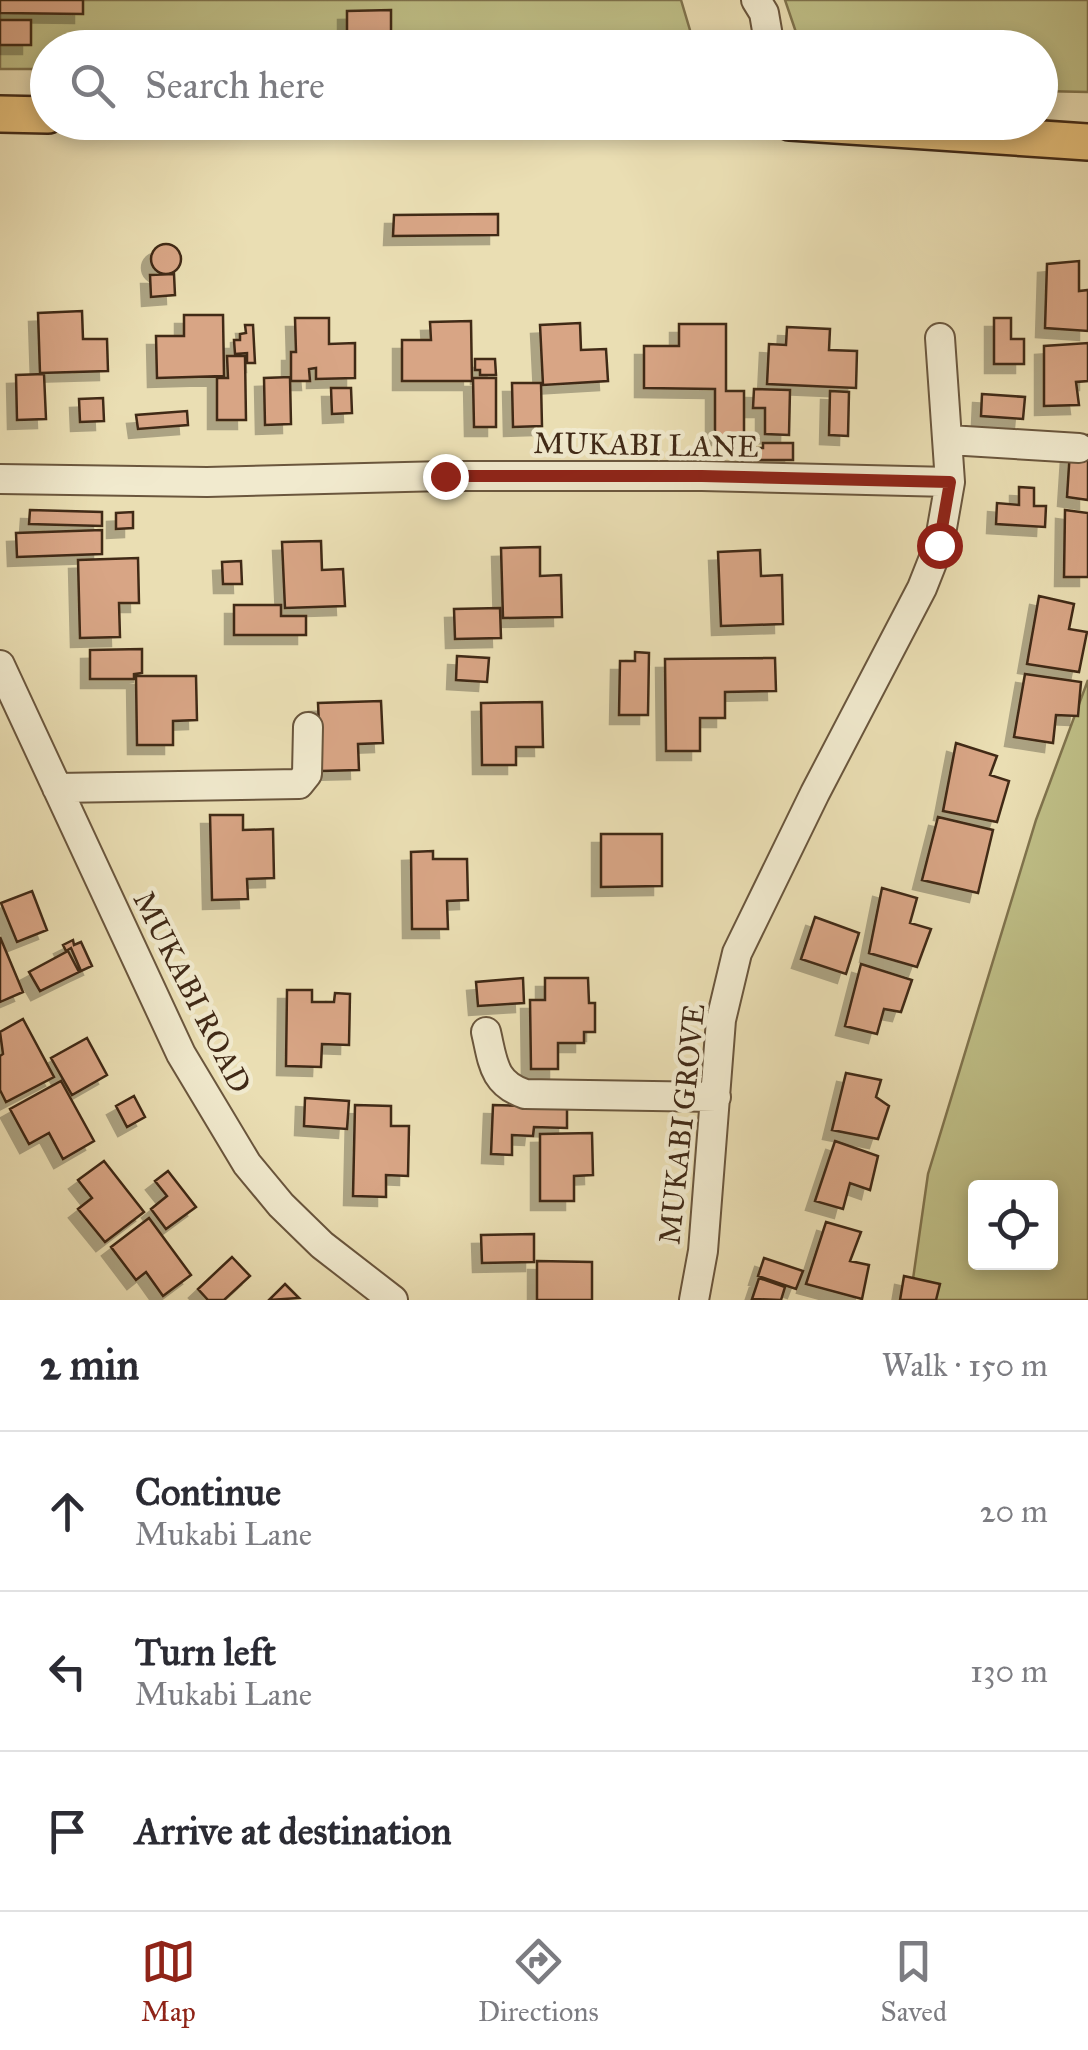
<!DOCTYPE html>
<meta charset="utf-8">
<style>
body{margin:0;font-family:"IM FELL Great Primer",serif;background:#f2f2f3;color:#2b2b33}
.controls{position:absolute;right:30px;bottom:30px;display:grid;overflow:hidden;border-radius:10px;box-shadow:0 5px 15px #0003}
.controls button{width:90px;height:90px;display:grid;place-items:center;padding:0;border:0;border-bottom:2px solid #e1e1e2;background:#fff;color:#2b2b33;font:50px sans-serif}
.stop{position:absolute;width:30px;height:30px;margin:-22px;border:8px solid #8f2418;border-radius:50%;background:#fff}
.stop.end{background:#8f2418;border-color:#fff;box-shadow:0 2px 10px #0008}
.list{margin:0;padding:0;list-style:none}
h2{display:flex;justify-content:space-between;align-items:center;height:130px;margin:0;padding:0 40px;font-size:42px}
h2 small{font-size:32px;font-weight:400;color:#7c7c81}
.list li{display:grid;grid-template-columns:65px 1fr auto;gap:30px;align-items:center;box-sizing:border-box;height:160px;padding:0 40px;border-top:2px solid #e1e1e2}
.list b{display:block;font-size:38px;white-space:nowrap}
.list p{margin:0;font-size:32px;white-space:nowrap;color:#7c7c81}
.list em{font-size:32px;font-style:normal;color:#7c7c81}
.icon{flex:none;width:55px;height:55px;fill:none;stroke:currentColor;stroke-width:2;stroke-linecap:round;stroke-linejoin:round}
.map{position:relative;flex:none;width:1088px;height:1300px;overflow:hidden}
.search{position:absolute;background:#fff;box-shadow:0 5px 15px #0003;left:30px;right:30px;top:30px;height:110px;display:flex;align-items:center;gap:25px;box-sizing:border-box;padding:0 35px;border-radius:55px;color:#7c7c81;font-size:38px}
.sheet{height:610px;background:#fff}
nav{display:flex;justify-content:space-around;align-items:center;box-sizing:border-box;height:140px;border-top:2px solid #e1e1e2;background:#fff;font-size:28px;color:#7c7c81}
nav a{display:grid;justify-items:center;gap:5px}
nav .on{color:#8f2418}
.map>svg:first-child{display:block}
.green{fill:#bfbf87;stroke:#80744e;stroke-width:2.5;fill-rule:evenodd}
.building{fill:#d8a585;stroke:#402916;stroke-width:2.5;filter:url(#shadow)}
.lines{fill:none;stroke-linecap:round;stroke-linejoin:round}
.minor-casing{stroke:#6a563d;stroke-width:32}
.major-casing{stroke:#402916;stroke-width:40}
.minor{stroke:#f1eace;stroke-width:28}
.major{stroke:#e5bf7a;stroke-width:35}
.route{stroke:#8f2418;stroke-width:12}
.labels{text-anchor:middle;stroke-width:9;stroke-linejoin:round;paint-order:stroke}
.street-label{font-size:30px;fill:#402916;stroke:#f1eace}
</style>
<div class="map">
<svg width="1088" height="1300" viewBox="0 0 1088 1300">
<defs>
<filter id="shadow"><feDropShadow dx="-9" dy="9" stdDeviation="0" flood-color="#0004"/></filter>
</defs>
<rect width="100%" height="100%" fill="#eadeb3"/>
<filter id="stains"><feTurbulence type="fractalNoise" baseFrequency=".002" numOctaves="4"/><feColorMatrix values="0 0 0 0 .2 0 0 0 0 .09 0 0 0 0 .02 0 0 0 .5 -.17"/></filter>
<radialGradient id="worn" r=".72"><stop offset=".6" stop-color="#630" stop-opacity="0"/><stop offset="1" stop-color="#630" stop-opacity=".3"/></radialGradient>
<!-- green -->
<path class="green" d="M 0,0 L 681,0 L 695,47 L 48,48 L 47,69 L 0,69 Z
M 785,0 L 1088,0 L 1088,92 L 1041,91 L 1040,48 L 801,47 Z
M 1088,680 L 1088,1300 L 910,1300 L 928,1174 L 1036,820 ZM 976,1188 L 1050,1188 L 1050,1262 L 976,1262 Z"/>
<!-- building -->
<path class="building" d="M 0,0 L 83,0 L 83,14 L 0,13 Z
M 391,10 L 391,34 L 347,34 L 347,11 Z
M 0,20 L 31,20 L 31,45 L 0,45 Z
M 498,214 L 498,235 L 393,236 L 394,215 Z
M151 259a15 15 0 1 1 30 0a15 15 0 1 1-30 0Z
M 1079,261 L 1079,291 L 1088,290 L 1088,331 L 1045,328 L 1047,264 Z
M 174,274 L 175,295 L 151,297 L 150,275 Z
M 82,311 L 83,339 L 107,339 L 108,371 L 40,373 L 38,313 Z
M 184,315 L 223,315 L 224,376 L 157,378 L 156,336 L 184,336 Z
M 295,318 L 329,318 L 329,344 L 355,343 L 355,378 L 316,379 L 316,368 L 309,369 L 310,381 L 291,381 L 291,352 L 296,352 Z
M 994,318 L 1011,318 L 1011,339 L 1024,339 L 1024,364 L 994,364 Z
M 471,321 L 472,381 L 402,381 L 402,340 L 431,340 L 430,322 Z
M 580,323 L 581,350 L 606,349 L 608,381 L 543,385 L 540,325 Z
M 679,324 L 726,324 L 726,391 L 744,391 L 744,436 L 715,436 L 715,389 L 644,388 L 644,346 L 679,346 Z
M 245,325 L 253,325 L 255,363 L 247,363 L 247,353 L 235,354 L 234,340 L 240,340 L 240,334 L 246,333 Z
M 787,327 L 830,329 L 829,350 L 857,351 L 856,388 L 767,384 L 769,344 L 786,345 Z
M 1088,343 L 1088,381 L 1076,382 L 1079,405 L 1044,406 L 1044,346 Z
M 227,356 L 245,356 L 246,420 L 217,420 L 217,378 L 228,378 Z
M 475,359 L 495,359 L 496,375 L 480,375 L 480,370 L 475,370 Z
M 44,374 L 46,419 L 17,420 L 16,375 Z
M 290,377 L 291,424 L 265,425 L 264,378 Z
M 473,378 L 496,378 L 496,427 L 474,427 Z
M 512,383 L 541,383 L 542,426 L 513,427 Z
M 331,388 L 351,388 L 352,413 L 332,414 Z
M 754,389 L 790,390 L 789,435 L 765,434 L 765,408 L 753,408 Z
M 830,391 L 849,392 L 848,436 L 829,435 Z
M 982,394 L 1025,397 L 1023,419 L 981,416 Z
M 103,398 L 104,421 L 80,422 L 79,399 Z
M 187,411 L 188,425 L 138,429 L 136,415 Z
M 1071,435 L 1088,435 L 1088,500 L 1067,497 Z
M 763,443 L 793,443 L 793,460 L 751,460 L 750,448 L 763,448 Z
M 1019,487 L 1034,488 L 1034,506 L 1046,506 L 1045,527 L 996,524 L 997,503 L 1019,505 Z
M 30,510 L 102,512 L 102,526 L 29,524 Z
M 1065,510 L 1088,513 L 1088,577 L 1064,577 Z
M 133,512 L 133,528 L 116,529 L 116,513 Z
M 102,530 L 102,554 L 17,557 L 16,533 Z
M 321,541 L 322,570 L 343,569 L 345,606 L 285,608 L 282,542 Z
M 540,547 L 540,576 L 561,575 L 562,617 L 503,618 L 501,548 Z
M 760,550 L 761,576 L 782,575 L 783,624 L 721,626 L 718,552 Z
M 138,558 L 139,603 L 119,603 L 120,637 L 80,638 L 78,560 Z
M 241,561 L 242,584 L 223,584 L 222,562 Z
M 1039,596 L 1074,604 L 1069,629 L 1087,632 L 1079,672 L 1027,664 Z
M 234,605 L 281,605 L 281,616 L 306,616 L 306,635 L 234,635 Z
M 500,608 L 501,638 L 455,639 L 454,609 Z
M 142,649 L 142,673 L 134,674 L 134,679 L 90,679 L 90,650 Z
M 635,652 L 649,653 L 648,715 L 619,715 L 620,661 L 635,661 Z
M 457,656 L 489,658 L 487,682 L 456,680 Z
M 775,658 L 776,691 L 725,692 L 725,718 L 700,718 L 700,751 L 666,751 L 665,659 Z
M 1025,674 L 1081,682 L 1078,716 L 1056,715 L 1053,743 L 1014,737 Z
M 136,676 L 196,676 L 197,720 L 173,721 L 173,745 L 137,745 Z
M 381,701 L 383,743 L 358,744 L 359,770 L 321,771 L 318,703 Z
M 542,702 L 543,747 L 516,747 L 516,765 L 482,765 L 481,703 Z
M 956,743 L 997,756 L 990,775 L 1009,781 L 997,822 L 943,811 Z
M 210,815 L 243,815 L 243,830 L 273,829 L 274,878 L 247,879 L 248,899 L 212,900 Z
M 938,817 L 993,830 L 978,893 L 922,880 Z
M 601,834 L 662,834 L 662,886 L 601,887 Z
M 433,851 L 433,859 L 467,859 L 468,900 L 447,901 L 448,929 L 412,929 L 411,852 Z
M 882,888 L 917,898 L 910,923 L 931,929 L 917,967 L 869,953 Z
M 32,891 L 47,930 L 17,942 L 1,903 Z
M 815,917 L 859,933 L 846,974 L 801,959 Z
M 0,937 L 23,992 L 0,1002 Z
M 73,940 L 74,945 L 81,942 L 92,966 L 81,971 L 71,948 L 66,951 L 63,945 Z
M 68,951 L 79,972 L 40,991 L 29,972 Z
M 861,964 L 912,980 L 901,1012 L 884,1009 L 877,1034 L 845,1026 Z
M 523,978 L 524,1003 L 478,1006 L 476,982 Z
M 545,978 L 588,978 L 589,1003 L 595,1003 L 595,1032 L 584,1032 L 584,1043 L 558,1043 L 558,1069 L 531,1069 L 530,1000 L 545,1000 Z
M 287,990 L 312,990 L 312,1002 L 334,1002 L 335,993 L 350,994 L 349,1045 L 322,1044 L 321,1067 L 286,1066 Z
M 23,1019 L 54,1077 L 6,1102 L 0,1090 L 0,1056 L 3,1054 L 0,1032 Z
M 87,1038 L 107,1075 L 72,1095 L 51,1058 Z
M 846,1073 L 881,1080 L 876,1097 L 889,1106 L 878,1139 L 832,1130 Z
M 61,1081 L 94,1141 L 63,1159 L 49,1133 L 29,1144 L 10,1109 Z
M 134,1096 L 145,1117 L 127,1127 L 116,1106 Z
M 305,1098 L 349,1101 L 347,1129 L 304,1126 Z
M 355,1105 L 391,1106 L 391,1126 L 409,1126 L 408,1176 L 386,1175 L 386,1197 L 353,1196 Z
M 493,1105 L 567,1107 L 567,1128 L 534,1127 L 533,1136 L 512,1135 L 512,1155 L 491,1154 Z
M 592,1133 L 593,1175 L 574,1176 L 574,1201 L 540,1201 L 540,1134 Z
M 835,1141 L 878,1156 L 870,1190 L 850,1183 L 843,1209 L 815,1201 Z
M 104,1161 L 144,1212 L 105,1242 L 78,1209 L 92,1198 L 78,1180 Z
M 168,1171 L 196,1207 L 166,1229 L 151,1209 L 167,1196 L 155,1181 Z
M 149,1218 L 191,1275 L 163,1296 L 146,1272 L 136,1280 L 111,1247 Z
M 826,1222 L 861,1232 L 850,1261 L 869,1265 L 862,1299 L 806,1284 Z
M 534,1234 L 534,1262 L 482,1263 L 481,1235 Z
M 232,1257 L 250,1276 L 224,1300 L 208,1300 L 198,1289 Z
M 764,1258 L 803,1271 L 796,1289 L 758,1276 Z
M 537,1261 L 592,1262 L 592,1300 L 537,1300 Z
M 904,1276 L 940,1284 L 936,1300 L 900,1300 Z
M 759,1278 L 785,1287 L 781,1300 L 752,1299 Z
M 285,1284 L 299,1298 L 269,1300 Z"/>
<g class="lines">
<!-- minor casing -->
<g class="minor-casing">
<path id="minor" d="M 756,0 L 764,13 L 770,48
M 940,338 L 950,482
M 949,440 L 1079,448
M 0,479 L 207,482 L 445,476 L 702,476 L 950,482 L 939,545 L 922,588 L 815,793 L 737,953 L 721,1020 L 703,1251 L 694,1300
M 0,665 L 181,1054 L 247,1164 L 281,1205 L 322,1245 L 393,1300
M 57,788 L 299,784 L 307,774 L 308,727
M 486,1032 C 493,1062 493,1083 525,1094 L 716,1097"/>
</g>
<!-- major casing -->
<g class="major-casing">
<path id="major" d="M 0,114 L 48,115
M 790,122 L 1088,142"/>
</g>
<!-- minor -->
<use href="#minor" class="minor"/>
<!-- major -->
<use href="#major" class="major"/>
</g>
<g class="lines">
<!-- route -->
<path class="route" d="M 445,476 L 702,476 L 950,482 L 939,545"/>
</g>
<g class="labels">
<!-- street labels -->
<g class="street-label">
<text transform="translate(646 445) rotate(1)" y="10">MUKABI LANE</text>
<text transform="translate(192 992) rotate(63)" y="10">MUKABI ROAD</text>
<text transform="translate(682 1124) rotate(-84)" y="10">MUKABI GROVE</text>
</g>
</g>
<rect width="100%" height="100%" filter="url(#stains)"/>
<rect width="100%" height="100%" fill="url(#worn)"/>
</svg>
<div class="controls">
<button><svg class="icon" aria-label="locate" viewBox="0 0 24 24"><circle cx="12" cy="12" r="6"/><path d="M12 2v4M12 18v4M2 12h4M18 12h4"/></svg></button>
</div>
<div class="stop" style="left:939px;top:545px"></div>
<div class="stop end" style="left:445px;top:476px"></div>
<div class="search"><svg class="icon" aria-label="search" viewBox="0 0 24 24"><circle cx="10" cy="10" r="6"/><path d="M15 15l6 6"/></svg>Search here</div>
</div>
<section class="sheet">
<h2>2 min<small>Walk · 150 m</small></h2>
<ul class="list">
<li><svg class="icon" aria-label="ahead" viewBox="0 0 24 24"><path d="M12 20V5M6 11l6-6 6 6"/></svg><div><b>Continue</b><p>Mukabi Lane</p></div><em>20 m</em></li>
<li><svg class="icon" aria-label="left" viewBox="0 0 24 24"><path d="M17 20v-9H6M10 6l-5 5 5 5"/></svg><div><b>Turn left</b><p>Mukabi Lane</p></div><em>130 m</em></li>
<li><svg class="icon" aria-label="arrive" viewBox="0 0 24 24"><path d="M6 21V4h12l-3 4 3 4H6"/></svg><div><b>Arrive at destination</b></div></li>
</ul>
</section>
<nav>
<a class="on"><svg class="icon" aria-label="map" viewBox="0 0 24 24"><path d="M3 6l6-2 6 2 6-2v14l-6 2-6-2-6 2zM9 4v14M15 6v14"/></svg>Map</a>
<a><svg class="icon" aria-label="directions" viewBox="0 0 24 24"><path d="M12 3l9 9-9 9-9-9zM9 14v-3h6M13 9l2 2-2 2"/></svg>Directions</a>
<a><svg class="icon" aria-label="saved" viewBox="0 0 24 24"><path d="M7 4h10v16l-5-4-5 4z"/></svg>Saved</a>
</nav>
